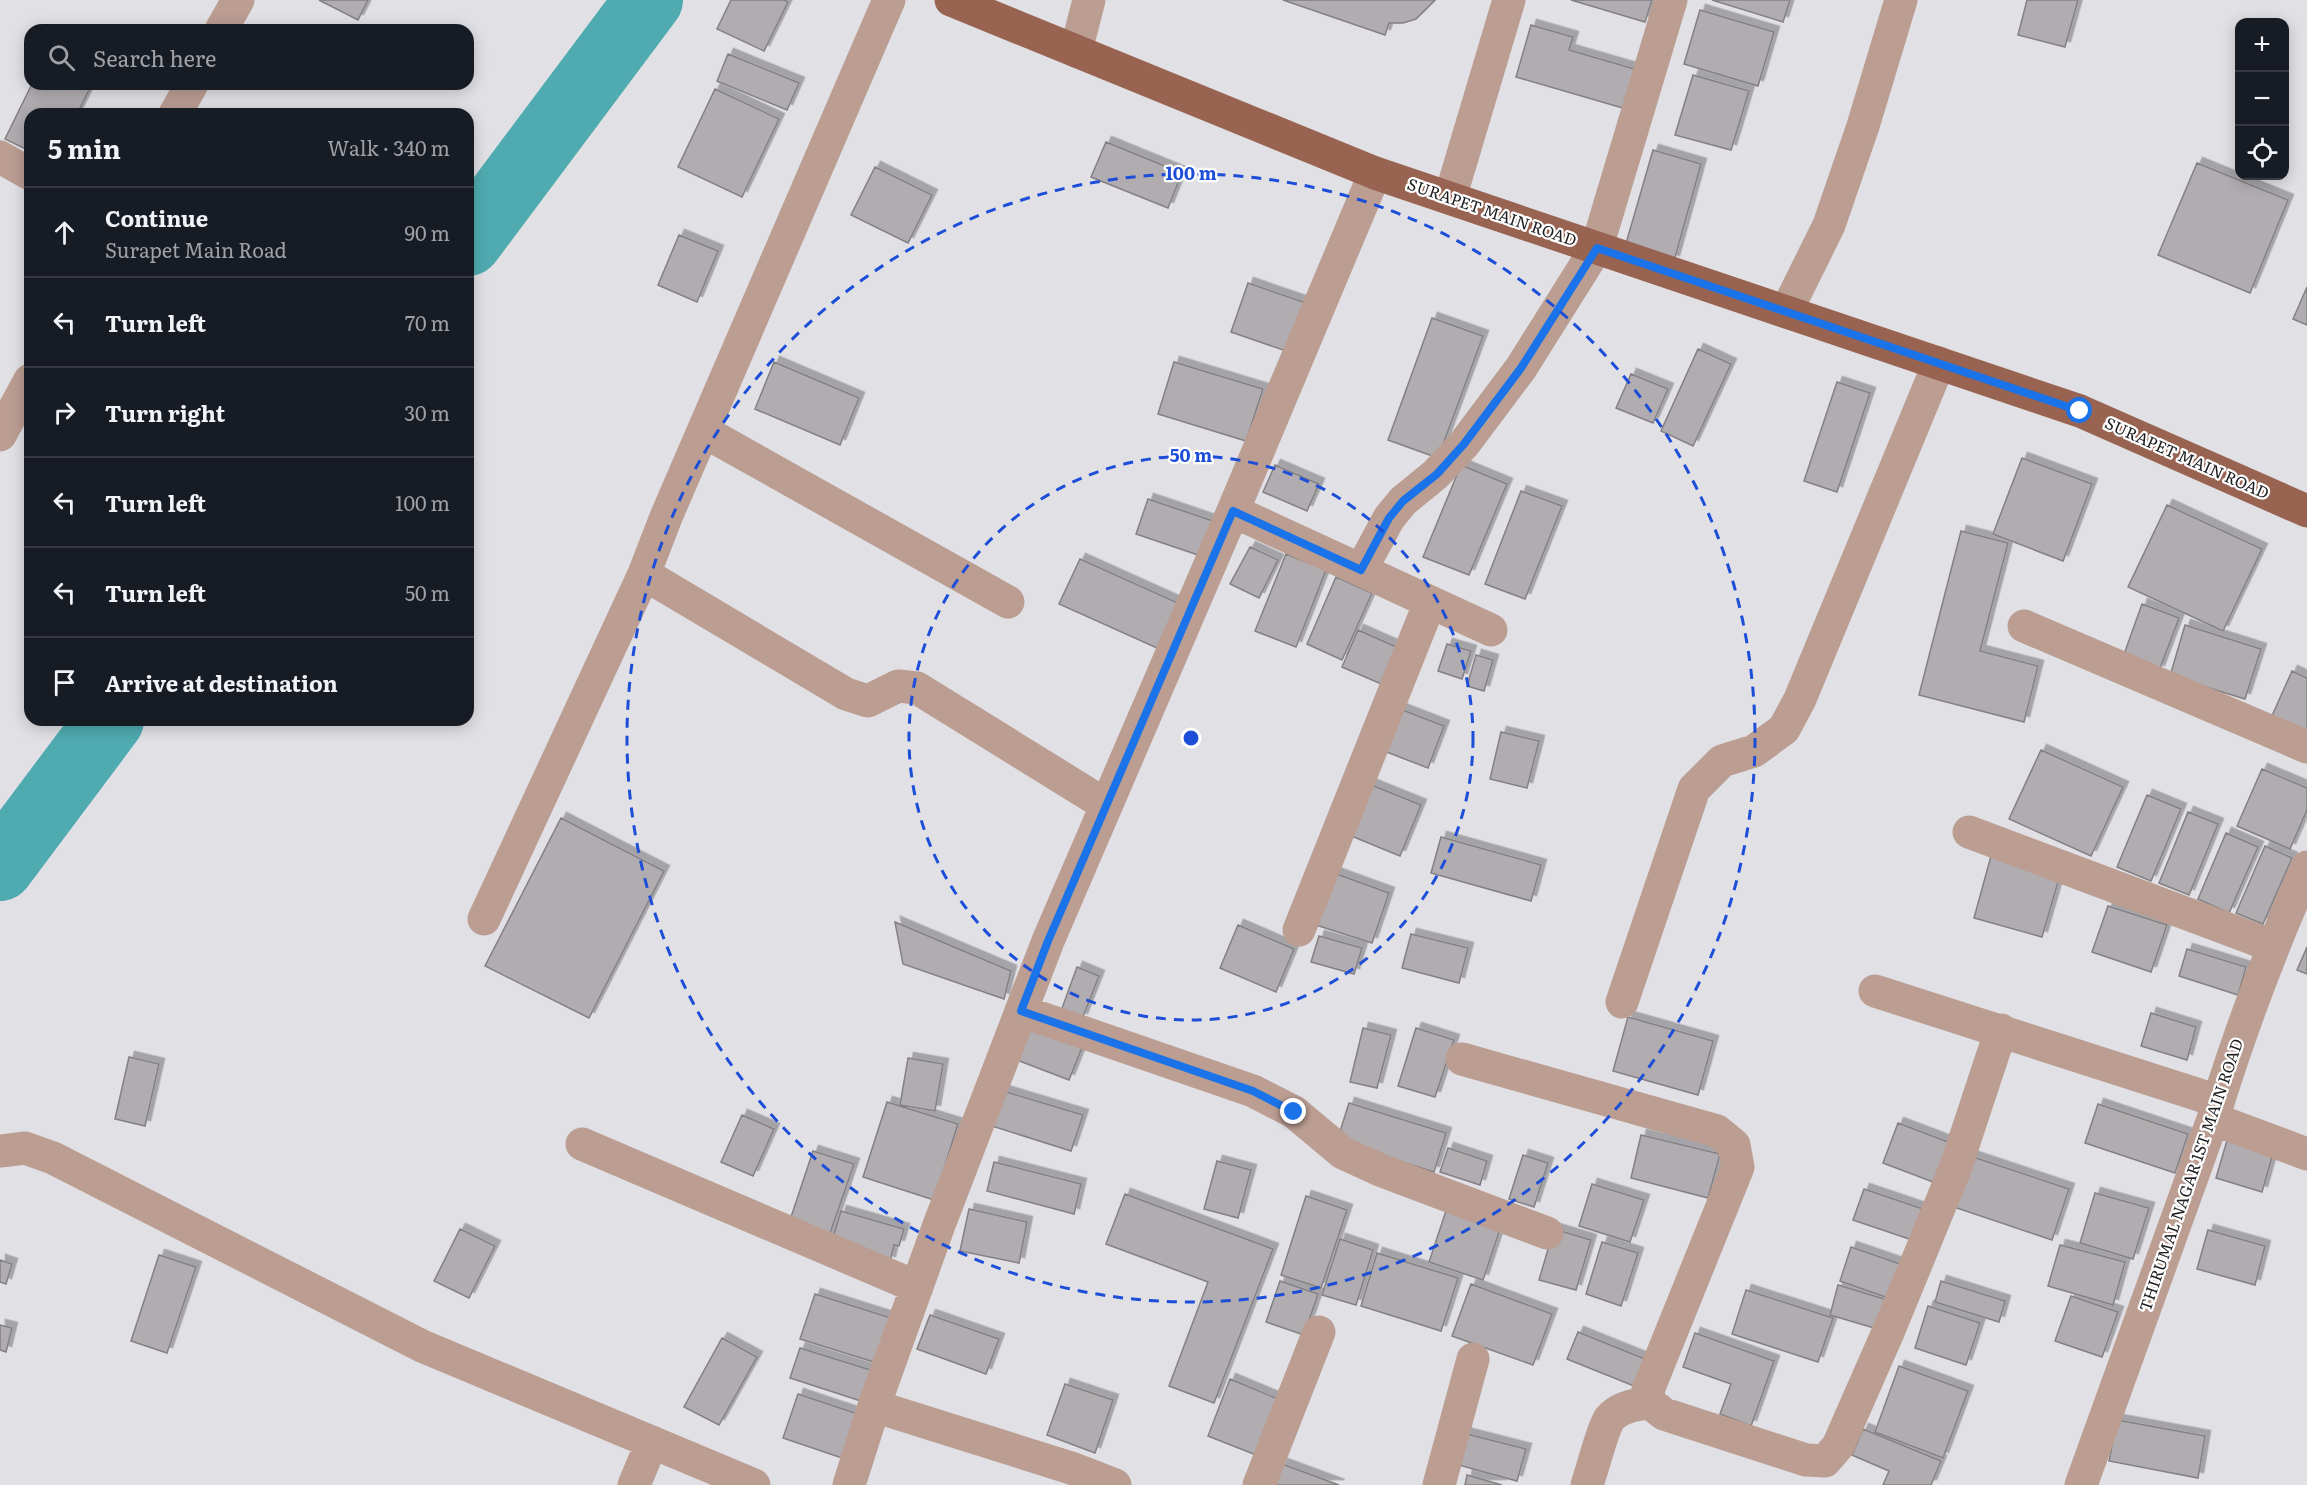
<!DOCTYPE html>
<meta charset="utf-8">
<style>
body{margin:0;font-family:Literata,serif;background:#242831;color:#f1f3f6}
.controls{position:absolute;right:18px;top:18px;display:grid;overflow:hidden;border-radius:12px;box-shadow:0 3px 15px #0003}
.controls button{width:54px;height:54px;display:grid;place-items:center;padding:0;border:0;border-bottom:2px solid #363941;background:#171b24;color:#f1f3f6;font:30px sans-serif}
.stop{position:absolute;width:18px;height:18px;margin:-14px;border:4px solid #1a73e8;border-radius:50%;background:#fff}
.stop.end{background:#1a73e8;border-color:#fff;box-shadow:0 2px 6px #0008}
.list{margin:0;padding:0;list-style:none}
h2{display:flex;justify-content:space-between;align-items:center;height:78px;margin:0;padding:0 24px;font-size:26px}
h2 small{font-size:20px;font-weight:400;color:#9ea1a6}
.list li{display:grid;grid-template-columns:39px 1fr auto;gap:18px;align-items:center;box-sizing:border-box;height:90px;padding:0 24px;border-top:2px solid #363941}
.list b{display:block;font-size:22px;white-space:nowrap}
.list p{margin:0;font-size:20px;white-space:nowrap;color:#9ea1a6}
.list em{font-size:20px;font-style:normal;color:#9ea1a6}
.icon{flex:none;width:33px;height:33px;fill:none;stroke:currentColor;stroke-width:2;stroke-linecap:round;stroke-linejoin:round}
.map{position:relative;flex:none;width:2307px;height:1485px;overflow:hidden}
.search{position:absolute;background:#171b24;box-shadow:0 3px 15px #0003;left:24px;top:24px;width:450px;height:66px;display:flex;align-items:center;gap:15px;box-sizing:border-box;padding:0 21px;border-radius:18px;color:#9ea1a6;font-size:22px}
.panel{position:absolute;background:#171b24;box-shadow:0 3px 15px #0003;left:24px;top:108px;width:450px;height:618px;border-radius:18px}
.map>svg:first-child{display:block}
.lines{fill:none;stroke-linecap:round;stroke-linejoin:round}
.river{stroke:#4fabb0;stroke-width:68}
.building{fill:#b0acb0;stroke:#848083;stroke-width:1.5;filter:url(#shadow)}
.minor{stroke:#bb9d92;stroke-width:33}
.major{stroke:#986351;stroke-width:33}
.route{stroke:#1a73e8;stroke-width:8}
.ring{fill:none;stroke:#1d4ed8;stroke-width:3;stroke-dasharray:10 8}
.labels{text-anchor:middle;stroke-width:4.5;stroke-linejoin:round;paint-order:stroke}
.street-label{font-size:16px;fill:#1e1e20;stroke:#fff}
.centre{fill:#1d4ed8;stroke:#fff;stroke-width:3}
.ring-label{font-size:18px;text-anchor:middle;font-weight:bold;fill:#1d4ed8;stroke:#fff;stroke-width:4.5;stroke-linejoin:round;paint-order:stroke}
</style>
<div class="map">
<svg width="2307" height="1485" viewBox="0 0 2307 1485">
<defs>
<filter id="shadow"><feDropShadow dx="5.5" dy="-5.5" stdDeviation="0" flood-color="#0004"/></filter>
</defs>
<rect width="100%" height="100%" fill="#e0e0e5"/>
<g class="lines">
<!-- river -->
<path class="river" d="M 468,242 L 649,0
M 0,867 L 110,720"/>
</g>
<!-- building -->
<path class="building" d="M 319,0 L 368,0 L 358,20 Z
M 731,0 L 784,0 L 788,2 L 764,51 L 717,29 Z
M 1283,0 L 1435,0 L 1416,19 L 1403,23 L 1389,23 L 1385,35 Z
M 1571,0 L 1652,0 L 1645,22 Z
M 1712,0 L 1790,0 L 1783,22 Z
M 2027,0 L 2078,0 L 2065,47 L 2018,35 Z
M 1700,10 L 1774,32 L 1758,86 L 1684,64 Z
M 1531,25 L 1573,37 L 1569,50 L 1645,72 L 1633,111 L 1516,77 Z
M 728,54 L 799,83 L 787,110 L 717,81 Z
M 1693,75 L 1749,91 L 1731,150 L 1675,135 Z
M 32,84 L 92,84 L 77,114 L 30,114 L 30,151 L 5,139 Z
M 715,89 L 779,119 L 742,197 L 678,167 Z
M 1106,142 L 1182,173 L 1168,208 L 1091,177 Z
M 1653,150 L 1701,164 L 1674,261 L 1625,247 Z
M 2197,163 L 2288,200 L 2250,293 L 2158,255 Z
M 875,167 L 932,195 L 908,243 L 851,215 Z
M 679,235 L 718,251 L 697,302 L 658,285 Z
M 1248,283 L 1306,303 L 1289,352 L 1231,332 Z
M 2307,287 L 2307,325 L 2293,319 Z
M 1432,318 L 1483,336 L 1438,458 L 1388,440 Z
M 1698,349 L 1731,364 L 1693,446 L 1661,431 Z
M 774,362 L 859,398 L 840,445 L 755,409 Z
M 1174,362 L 1263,389 L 1246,441 L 1158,414 Z
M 1631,374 L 1668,389 L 1653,423 L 1616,408 Z
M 1837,382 L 1870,393 L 1837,492 L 1804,481 Z
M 2022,458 L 2092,484 L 2063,561 L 1993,534 Z
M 1275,465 L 1319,484 L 1307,511 L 1263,492 Z
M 1461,465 L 1507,484 L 1469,575 L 1423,557 Z
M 1521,491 L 1562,506 L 1525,599 L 1485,584 Z
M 1148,499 L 1213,521 L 1201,556 L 1136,534 Z
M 2167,505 L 2262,549 L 2223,631 L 2128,587 Z
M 1961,531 L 2008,543 L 1980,651 L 2038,666 L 2024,722 L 1919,695 Z
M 1250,547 L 1278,560 L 1259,598 L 1230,584 Z
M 1286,554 L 1326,570 L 1296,647 L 1255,631 Z
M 1080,559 L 1178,603 L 1157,648 L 1059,604 Z
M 1336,577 L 1372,593 L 1342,660 L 1307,644 Z
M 2142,604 L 2179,618 L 2159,671 L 2123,657 Z
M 2185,625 L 2261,649 L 2245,699 L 2170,676 Z
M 1358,630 L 1401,649 L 1386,686 L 1342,667 Z
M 1447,644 L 1471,651 L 1462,679 L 1438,671 Z
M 1476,655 L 1493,660 L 1484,691 L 1467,686 Z
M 2292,671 L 2307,678 L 2307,734 L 2271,718 Z
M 1400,709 L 1444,726 L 1428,768 L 1384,751 Z
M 1501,732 L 1539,741 L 1527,788 L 1490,779 Z
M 2041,750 L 2123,787 L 2091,856 L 2009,819 Z
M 2262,769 L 2307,788 L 2307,810 L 2290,849 L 2237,826 Z
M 1369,784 L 1421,805 L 1400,856 L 1349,835 Z
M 2147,795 L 2181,809 L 2151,881 L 2117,867 Z
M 2188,812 L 2218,824 L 2189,895 L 2159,883 Z
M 561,818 L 664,871 L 589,1018 L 485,966 Z
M 2226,833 L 2258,847 L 2229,913 L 2198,899 Z
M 1441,837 L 1541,865 L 1531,901 L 1431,873 Z
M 2265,846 L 2292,858 L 2263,924 L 2236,913 Z
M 1991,856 L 2060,875 L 2042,937 L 1974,918 Z
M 1334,873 L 1389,893 L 1372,943 L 1316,925 Z
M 2108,906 L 2167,925 L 2151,972 L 2092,952 Z
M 895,922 L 1011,971 L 1004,999 L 903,964 Z
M 1238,925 L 1294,949 L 1276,992 L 1220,968 Z
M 1411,934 L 1468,948 L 1459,983 L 1402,968 Z
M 1319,936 L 1362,948 L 1354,974 L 1311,962 Z
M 2307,947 L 2307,974 L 2297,970 Z
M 2187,949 L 2246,967 L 2238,995 L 2179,976 Z
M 1077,967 L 1099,976 L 1082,1019 L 1061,1011 Z
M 2151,1013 L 2196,1027 L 2187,1060 L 2141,1046 Z
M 1628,1017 L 1713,1041 L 1698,1095 L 1613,1071 Z
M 1031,1025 L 1083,1045 L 1069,1080 L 1017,1060 Z
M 1363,1028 L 1391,1035 L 1377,1088 L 1350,1082 Z
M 1416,1028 L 1454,1040 L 1435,1097 L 1398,1086 Z
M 129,1057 L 159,1064 L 145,1126 L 115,1119 Z
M 908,1058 L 943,1064 L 935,1111 L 900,1105 Z
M 1003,1091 L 1083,1115 L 1071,1151 L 992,1126 Z
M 887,1102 L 958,1124 L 934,1200 L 863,1177 Z
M 1349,1103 L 1446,1133 L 1434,1172 L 1337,1141 Z
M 2098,1104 L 2188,1134 L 2175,1173 L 2085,1143 Z
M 742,1115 L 774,1129 L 753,1176 L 721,1162 Z
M 1898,1123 L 1956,1145 L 1941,1185 L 1883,1163 Z
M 1641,1135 L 1720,1154 L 1708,1198 L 1631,1178 Z
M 2228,1137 L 2274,1150 L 2262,1192 L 2216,1178 Z
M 1448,1148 L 1487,1161 L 1480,1185 L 1440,1172 Z
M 813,1151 L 854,1164 L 827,1242 L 787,1229 Z
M 1523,1155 L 1548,1163 L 1534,1207 L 1509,1199 Z
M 1970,1156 L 2069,1189 L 2052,1240 L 1954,1207 Z
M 1217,1161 L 1251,1170 L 1238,1218 L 1204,1209 Z
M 994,1162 L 1081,1184 L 1074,1214 L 987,1191 Z
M 1592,1184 L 1644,1200 L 1630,1242 L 1579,1226 Z
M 1864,1189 L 1929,1211 L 1918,1242 L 1853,1220 Z
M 2095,1193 L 2149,1208 L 2133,1259 L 2080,1243 Z
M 1125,1194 L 1273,1249 L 1214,1403 L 1169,1386 L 1208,1282 L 1106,1244 Z
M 1306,1196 L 1347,1210 L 1321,1288 L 1281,1275 Z
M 1448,1205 L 1502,1223 L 1483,1280 L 1429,1262 Z
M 969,1209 L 1027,1222 L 1019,1263 L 960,1251 Z
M 841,1211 L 904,1229 L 899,1246 L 894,1245 L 890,1262 L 831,1244 Z
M 460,1229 L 495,1246 L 469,1298 L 434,1281 Z
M 1554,1229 L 1591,1240 L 1576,1290 L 1539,1280 Z
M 2208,1230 L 2265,1246 L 2255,1285 L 2197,1269 Z
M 1340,1239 L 1373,1250 L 1356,1305 L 1322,1295 Z
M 1602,1242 L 1638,1253 L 1621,1306 L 1586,1294 Z
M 2060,1245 L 2125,1262 L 2113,1305 L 2048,1286 Z
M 1851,1247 L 1906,1266 L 1894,1300 L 1840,1281 Z
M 1377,1253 L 1458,1278 L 1441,1331 L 1361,1306 Z
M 159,1255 L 196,1267 L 167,1353 L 131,1341 Z
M 0,1260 L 12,1264 L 6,1284 L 0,1282 Z
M 1280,1281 L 1318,1294 L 1304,1335 L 1266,1322 Z
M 1941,1281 L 2005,1301 L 1999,1322 L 1935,1302 Z
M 1471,1284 L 1552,1314 L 1533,1365 L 1452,1336 Z
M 1838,1285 L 1891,1301 L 1881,1330 L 1830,1315 Z
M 1746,1290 L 1833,1318 L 1818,1362 L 1732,1334 Z
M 815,1294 L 891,1318 L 877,1363 L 800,1339 Z
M 2071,1296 L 2118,1312 L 2102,1357 L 2055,1341 Z
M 1928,1306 L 1980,1323 L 1966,1365 L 1915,1348 Z
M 930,1315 L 999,1339 L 986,1374 L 917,1349 Z
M 0,1325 L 12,1328 L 6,1352 L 0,1350 Z
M 1578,1332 L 1645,1359 L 1634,1386 L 1567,1359 Z
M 1695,1333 L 1774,1361 L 1751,1426 L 1720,1414 L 1731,1384 L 1683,1367 Z
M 722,1338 L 757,1357 L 719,1425 L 684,1407 Z
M 800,1348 L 877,1372 L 867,1403 L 790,1378 Z
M 1899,1366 L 1968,1391 L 1943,1458 L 1875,1432 Z
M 1230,1379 L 1278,1399 L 1256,1455 L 1208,1436 Z
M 1065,1384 L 1113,1400 L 1095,1453 L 1047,1435 Z
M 798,1394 L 867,1417 L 851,1461 L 783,1438 Z
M 2117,1420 L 2205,1436 L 2198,1478 L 2109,1461 Z
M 1863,1429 L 1941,1461 L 1931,1485 L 1883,1485 L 1889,1471 L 1852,1455 Z
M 1463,1433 L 1526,1449 L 1517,1481 L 1455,1464 Z
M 1282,1464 L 1339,1485 L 1274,1485 Z
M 1467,1475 L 1502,1485 L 1465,1485 Z"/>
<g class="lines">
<!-- minor -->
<path class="minor" d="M 221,30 L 238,0
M 1076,51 L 1089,0
M 175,114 L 192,84
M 0,157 L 30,174
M 1450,198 L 1509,0
M 1786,312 L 1829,225 L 1863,126 L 1901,0
M 703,431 L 1008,602
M 0,435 L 30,380
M 1233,511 L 1491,630
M 1361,570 L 1389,518 L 1403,501 L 1436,474 L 1464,444 L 1521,368 L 1597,247 L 1671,0
M 644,574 L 846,694 L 868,701 L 898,686 L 917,688 L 1106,805
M 2024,626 L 2307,747
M 1969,832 L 2273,946
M 484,919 L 644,574 L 666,517 L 889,0
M 1299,930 L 1430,602
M 1875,991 L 2218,1101
M 1622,1002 L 1694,789 L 1722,761 L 1754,751 L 1784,729 L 1800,699 L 1939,363
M 1021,1011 L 1253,1091 L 1294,1112 L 1343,1153 L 1380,1170 L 1547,1233
M 1462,1059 L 1717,1131 L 1734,1145 L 1738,1167 L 1648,1390 L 1650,1403 L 1664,1414 L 1806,1460 L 1825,1461 L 1838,1446 L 1889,1330 L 1955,1169 L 2001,1030
M 2213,1119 L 2307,1154
M 582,1144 L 917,1287
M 0,1151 L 25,1148 L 53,1158 L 422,1346 L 754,1485
M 874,1406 L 1071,1468 L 1115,1485
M 634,1485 L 652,1442
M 849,1485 L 874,1406 L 939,1225 L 1048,941 L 1233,511 L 1375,173
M 1259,1485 L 1319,1332
M 1439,1485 L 1473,1359
M 1587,1485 C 1592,1471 1603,1427 1610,1418 C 1620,1407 1636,1404 1650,1403
M 2081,1485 L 2213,1119 C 2239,1033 2271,949 2307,867"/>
<!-- major -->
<path class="major" d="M 951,0 L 1375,173 L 2080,411 L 2307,511"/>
</g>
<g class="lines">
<!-- route -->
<path class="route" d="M 1294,1112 L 1253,1091 L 1021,1011 L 1048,941 L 1233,511 L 1361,570 L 1389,518 L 1403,501 L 1437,474 L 1464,444 L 1521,368 L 1597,248 L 2080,411"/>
</g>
<!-- distance rings -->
<g class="ring">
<circle cx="1191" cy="738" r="282"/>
<circle cx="1191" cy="738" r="564"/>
</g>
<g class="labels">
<!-- street labels -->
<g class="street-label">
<text transform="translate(1492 212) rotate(19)" y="6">SURAPET MAIN ROAD</text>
<text transform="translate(2187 458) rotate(24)" y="6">SURAPET MAIN ROAD</text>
<text transform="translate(2191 1175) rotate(-71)" y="6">THIRUMAL NAGAR 1ST MAIN ROAD</text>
</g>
</g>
<circle cx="1191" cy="738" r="9" class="centre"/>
<g class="ring-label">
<text x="1191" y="180">100 m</text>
<text x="1191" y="462">50 m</text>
</g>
</svg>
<div class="controls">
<button>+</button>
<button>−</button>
<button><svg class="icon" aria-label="locate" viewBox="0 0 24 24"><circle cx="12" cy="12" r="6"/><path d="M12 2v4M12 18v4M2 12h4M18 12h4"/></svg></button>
</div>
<div class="stop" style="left:2080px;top:411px"></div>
<div class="stop end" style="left:1294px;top:1112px"></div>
<div class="search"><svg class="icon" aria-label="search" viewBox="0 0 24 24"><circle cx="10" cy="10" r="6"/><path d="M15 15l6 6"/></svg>Search here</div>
<section class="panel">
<h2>5 min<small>Walk · 340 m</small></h2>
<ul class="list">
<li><svg class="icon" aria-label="ahead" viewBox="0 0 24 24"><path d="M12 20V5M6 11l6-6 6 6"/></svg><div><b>Continue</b><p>Surapet Main Road</p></div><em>90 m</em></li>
<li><svg class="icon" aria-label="left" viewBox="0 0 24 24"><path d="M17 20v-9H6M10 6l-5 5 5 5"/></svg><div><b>Turn left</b></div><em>70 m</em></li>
<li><svg class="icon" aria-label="right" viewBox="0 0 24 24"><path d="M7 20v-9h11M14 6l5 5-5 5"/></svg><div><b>Turn right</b></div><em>30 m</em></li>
<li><svg class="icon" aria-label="left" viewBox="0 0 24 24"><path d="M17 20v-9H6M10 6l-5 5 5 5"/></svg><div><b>Turn left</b></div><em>100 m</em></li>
<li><svg class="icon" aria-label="left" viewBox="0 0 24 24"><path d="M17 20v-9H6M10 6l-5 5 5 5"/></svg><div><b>Turn left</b></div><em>50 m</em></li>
<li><svg class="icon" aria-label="arrive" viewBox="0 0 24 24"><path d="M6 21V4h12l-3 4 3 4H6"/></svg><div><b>Arrive at destination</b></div></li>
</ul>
</section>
</div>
